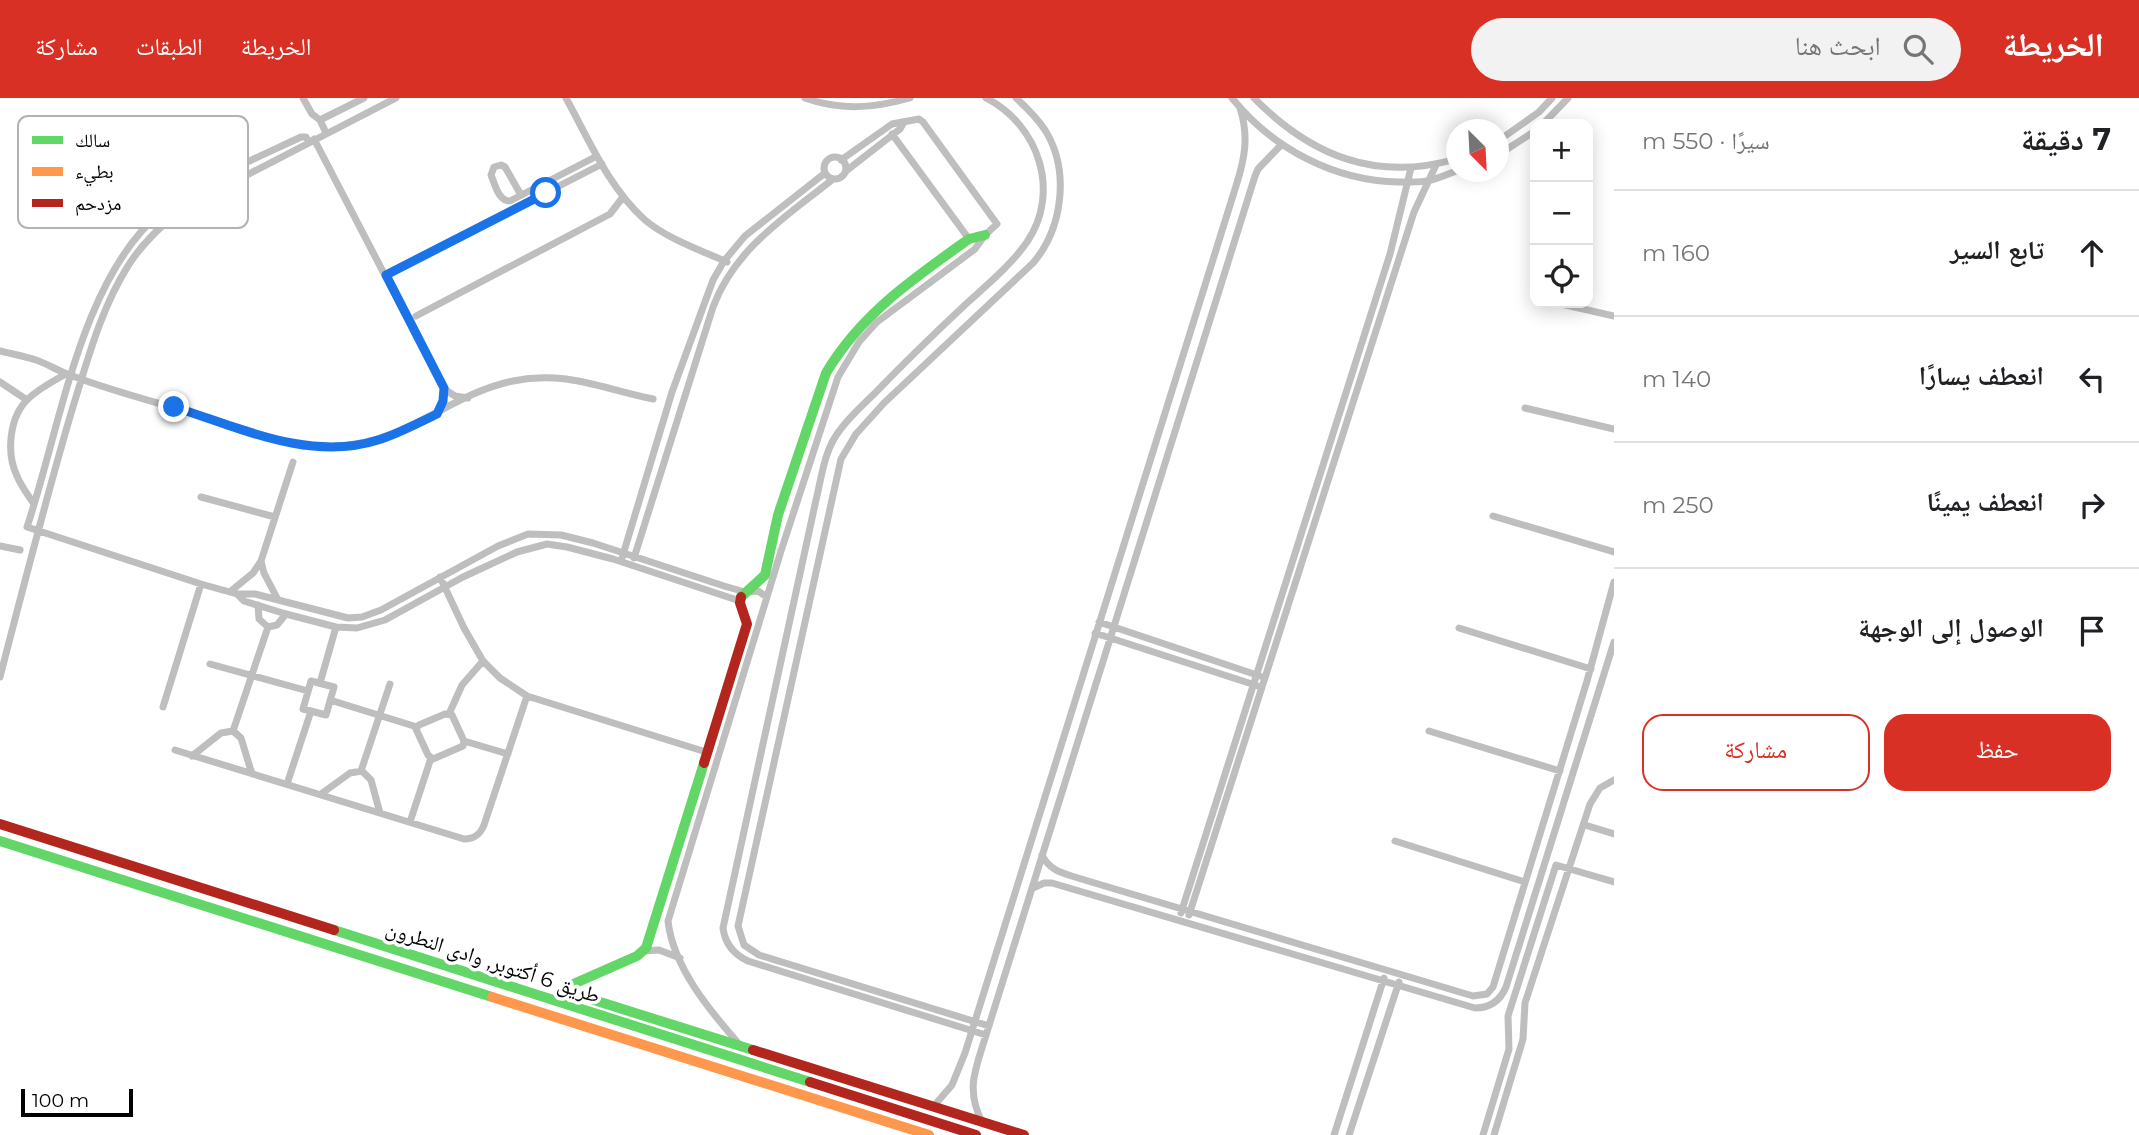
<!DOCTYPE html>
<html lang="ar">
<meta charset="utf-8">
<style>
body{margin:0;font-family:Montserrat,"Noto Naskh Arabic",sans-serif;background:#f2f2f2;color:#202124;direction:rtl}
.controls{position:absolute;right:21px;top:21px;display:grid;overflow:hidden;border-radius:14px;box-shadow:0 4px 18px #0003}
.controls button{width:63px;height:63px;display:grid;place-items:center;padding:0;border:0;border-bottom:2px solid #e0e0e0;background:#fff;color:#202124;font:35px sans-serif}
.compass{position:absolute;left:1446px;top:21px;width:63px;height:63px;border-radius:50%;background:#fff;box-shadow:0 4px 18px #0003;rotate:156deg}
.scale{position:absolute;left:21px;bottom:18px;width:112px;box-sizing:border-box;padding-left:7px;border:4px solid #000;border-top:0;font-size:19px;line-height:24px;white-space:nowrap;color:#000;-webkit-text-stroke:5px #fff;paint-order:stroke}
.stop{position:absolute;width:21px;height:21px;margin:-16px;border:5px solid #1a73e8;border-radius:50%;background:#fff}
.stop.end{background:#1a73e8;border-color:#fff;box-shadow:0 2px 7px #0008}
.list{margin:0;padding:0;list-style:none}
h2{display:flex;justify-content:space-between;align-items:center;height:91px;margin:0;padding:0 28px;font-size:30px}
h2 small{font-size:23px;font-weight:400;color:#757577}
.list li{display:grid;grid-template-columns:46px 1fr auto;gap:21px;align-items:center;box-sizing:border-box;height:126px;padding:0 28px;border-top:2px solid #e0e0e0}
.list b{display:block;font-size:26px;white-space:nowrap}
.list em{font-size:23px;font-style:normal;color:#757577}
.actions{display:flex;gap:14px;padding:21px 28px}
.actions a{flex:1;padding:16px 0;border:2px solid #d93025;border-radius:21px;text-align:center;font-size:24px;color:#d93025}
.actions .main{background:#d93025;color:#fff}
.icon{flex:none;width:38px;height:38px;fill:none;stroke:currentColor;stroke-width:2;stroke-linecap:round;stroke-linejoin:round}
.map{position:relative;flex:none;width:1614px;height:1037px;overflow:hidden;direction:ltr}
header{display:flex;align-items:center;gap:42px;box-sizing:border-box;height:98px;padding:0 35px;background:#d93025;color:#fff}
header strong{font-size:33px}
nav{display:flex;gap:38px;margin-inline-start:auto;font-size:24px}
.search{width:490px;height:63px;background:#f2f2f2;display:flex;align-items:center;gap:18px;box-sizing:border-box;padding:0 24px;border-radius:38px;color:#757577;font-size:26px}
main{display:flex}
aside{flex:1;background:#fff}
.map>svg:first-child{display:block}
.lines{fill:none;stroke-linecap:round;stroke-linejoin:round}
.street{stroke:#bebebe;stroke-width:7}
.fast{stroke:#63d668;stroke-width:10}
.slow{stroke:#ff974d;stroke-width:10}
.jam{stroke:#b3261e;stroke-width:10}
.route{stroke:#1a73e8;stroke-width:9}
.labels{text-anchor:middle;stroke-width:7;stroke-linejoin:round;paint-order:stroke}
.street-label{font-size:21px;fill:#000;stroke:#fff}
.key{fill:#fff;stroke:#b2b2b2;stroke-width:2}
.key-label{font-size:19px;fill:#000}
</style>
<header>
<strong>الخريطة</strong>
<div class="search"><svg class="icon" aria-label="search" viewBox="0 0 24 24"><circle cx="10" cy="10" r="6"/><path d="M15 15l6 6"/></svg>ابحث هنا</div>
<nav><a>الخريطة</a><a>الطبقات</a><a>مشاركة</a></nav>
</header>
<main>
<aside>
<h2>7 دقيقة<small>سيرًا · 550 m</small></h2>
<ul class="list">
<li><svg class="icon" aria-label="ahead" viewBox="0 0 24 24"><path d="M12 20V5M6 11l6-6 6 6"/></svg><div><b>تابع السير</b></div><em>160 m</em></li>
<li><svg class="icon" aria-label="left" viewBox="0 0 24 24"><path d="M17 20v-9H6M10 6l-5 5 5 5"/></svg><div><b>انعطف يسارًا</b></div><em>140 m</em></li>
<li><svg class="icon" aria-label="right" viewBox="0 0 24 24"><path d="M7 20v-9h11M14 6l5 5-5 5"/></svg><div><b>انعطف يمينًا</b></div><em>250 m</em></li>
<li><svg class="icon" aria-label="arrive" viewBox="0 0 24 24"><path d="M6 21V4h12l-3 4 3 4H6"/></svg><div><b>الوصول إلى الوجهة</b></div></li>
</ul>
<div class="actions"><a class="main">حفظ</a><a>مشاركة</a></div>
</aside>
<div class="map">
<svg width="1614" height="1037" viewBox="0 0 1614 1037">
<rect width="100%" height="100%" fill="#fff"/>
<g class="lines">
<!-- street -->
<path class="street" d="M 303,0 L 312,16 L 320,22 L 326,35
M 566,0 C 589,42 609,90 645,122 C 666,140 702,153 727,164
M 805,0 C 841,13 874,10 910,0
M 1232,0 C 1272,50 1334,83 1399,84 C 1410,84 1421,85 1431,82 C 1440,80 1448,76 1456,73
M 1254,0 C 1311,58 1376,84 1456,61
M 320,22 L 364,0
M 1543,26 L 1568,0
M 892,36 L 969,141
M 314,41 L 444,291 L 443,303 L 437,315
M 1498,43 L 1539,14 L 1552,0
M 309,44 L 306,39 L 301,39 C 259,59 196,85 161,114 C 80,182 60,331 27,429 L 201,486 L 237,496 L 255,496 L 348,520 L 362,519 L 381,512 L 498,448 L 528,436 L 561,437 L 593,445 L 724,488 L 745,494 L 758,493 L 767,499
M 1498,57 L 1535,33
M824 70a11 11 0 1 1 22 0a11 11 0 1 1-22 0Z
M 846,73 L 900,31 L 904,24
M 521,97 L 505,69 L 501,67 L 494,69 L 491,77 C 495,86 498,103 510,103 L 597,58
M 385,177 L 602,66
M 1557,205 L 1614,218
M 416,218 L 610,116 L 623,99
M 0,253 C 12,256 24,258 36,262 C 48,266 58,273 70,277 C 119,296 172,308 222,324 C 260,336 294,350 335,348 C 406,346 449,296 513,283 C 565,272 603,291 653,301
M 0,284 L 27,302
M 444,291 L 455,298 L 468,300
M 1525,310 L 1614,331
M 201,399 L 275,419
M 34,406 C 28,397 21,388 17,378 C 6,355 9,318 29,300 C 40,290 53,283 66,276
M 1493,418 L 1614,454
M 0,448 L 20,452
M 622,460 L 672,294 L 713,182 L 724,163 L 745,138 L 825,75
M 634,460 L 713,209 C 735,150 786,119 833,81
M 261,463 L 264,475 L 278,502
M 440,479 L 464,530 L 483,563 L 500,580 L 527,598 L 706,654
M 231,493 L 253,475 L 261,463 L 293,364
M 237,496 L 244,503 L 286,516 L 336,529 L 357,530 L 385,522 L 463,479 L 517,454 L 547,446 L 567,449 L 613,461 L 740,503
M 258,507 L 259,521 L 268,529 L 277,527 L 286,516
M 1099,524 L 1260,578
M 1459,530 L 1591,571
M 1095,535 L 1258,588
M 210,566 L 308,593
M 0,579 C 23,490 46,400 72,312 C 87,264 101,210 128,168 C 142,145 162,127 183,110 L 396,0
M 311,583 L 334,589 L 326,617 L 303,611 Z
M 320,585 L 336,529
M 330,602 L 417,629
M 163,609 L 201,486
M 445,616 L 452,617 L 464,643 L 463,648 L 433,661 L 428,657 L 416,631 L 419,627 Z
M 449,616 L 462,587 L 483,563
M 233,633 L 268,529
M 1429,633 L 1560,673
M 464,643 L 508,656
M 175,652 L 464,741 C 474,741 480,737 484,727 L 527,598
M 192,658 L 221,635 L 233,633 L 241,640 L 252,676
M 361,673 L 390,586
M 287,686 L 311,613
M 321,696 L 350,675 L 362,673 L 371,682 L 380,715
M 410,724 L 431,660
M 1585,727 L 1614,736
M 1395,743 L 1525,784
M 1042,757 C 1050,773 1062,775 1078,780 L 1473,898 L 1487,896 L 1493,889 L 1587,583 L 1614,484
M 1033,790 L 1044,785 L 1052,785 L 1475,910 C 1490,910 1500,903 1506,889 L 1614,544
M 1181,815 L 1390,156 L 1411,70
M 1189,817 L 1414,114 L 1436,67
M 643,853 L 659,852 L 680,860
M 989,928 L 759,857 L 744,847 L 738,828 L 841,361 L 856,336 L 884,305 L 1033,165 C 1063,130 1070,72 1045,32 C 1037,20 1027,10 1016,0
M 986,937 L 748,863 C 733,856 725,846 723,830 L 816,402 C 822,378 824,352 840,332 C 850,318 864,306 876,294 C 906,263 936,234 967,205 C 988,186 1011,167 1027,144 C 1061,94 1039,27 986,0
M 739,946 C 710,913 673,869 668,823 L 781,453 L 838,279 L 859,244 L 877,224 L 975,151 L 985,137 L 997,126 L 923,24 L 919,21 L 892,26 L 841,62
M 933,1009 L 952,987 L 965,955 L 1236,88 C 1245,60 1249,38 1240,10
M 982,1024 C 965,990 976,971 986,937 L 1255,78 L 1258,71 L 1282,46
M 1334,1037 L 1384,880
M 1349,1037 L 1399,884
M 1483,1037 L 1509,951 L 1508,918 L 1556,767 L 1614,784
M 1494,1037 L 1523,941 L 1525,905 L 1590,706 L 1600,690 L 1614,682"/>
<!-- fast -->
<path class="fast" d="M 741,499 L 765,477 L 778,417 L 826,275 C 861,216 914,180 969,141 L 985,137
M 704,665 L 646,850 L 637,858 L 571,887 L 565,893 L 753,952
M 0,743 L 492,899
M 334,832 L 810,984"/>
<!-- slow -->
<path class="slow" d="M 492,899 L 929,1037"/>
<!-- jam -->
<path class="jam" d="M 704,665 L 747,526 L 740,505 L 741,499
M 0,726 L 334,832
M 753,952 L 1024,1037
M 810,984 L 976,1037"/>
</g>
<g class="lines">
<!-- route -->
<path class="route" d="M 174,309 C 238,329 310,364 378,342 C 398,336 418,325 437,316 L 443,303 L 444,290 L 386,177 L 546,95"/>
</g>
<g class="labels">
<!-- street labels -->
<g class="street-label">
<text transform="translate(493 864) rotate(18)" y="7">طريق 6 أكتوبر, وادى النطرون</text>
</g>
</g>
<!-- legend -->
<rect x="18" y="18" width="230" height="112" rx="10" class="key"/>
<rect x="32" y="38" width="31" height="8" fill="#63d668"/>
<rect x="32" y="69" width="31" height="9" fill="#ff974d"/>
<rect x="32" y="101" width="31" height="8" fill="#b3261e"/>
<g class="key-label">
<text x="75" y="49">سالك</text>
<text x="75" y="80">بطيء</text>
<text x="75" y="112">مزدحم</text>
</g>
</svg>
<div class="controls">
<button>+</button>
<button>−</button>
<button><svg class="icon" aria-label="locate" viewBox="0 0 24 24"><circle cx="12" cy="12" r="6"/><path d="M12 2v4M12 18v4M2 12h4M18 12h4"/></svg></button>
</div>
<svg class="compass" viewBox="-18 -18 36 36"><path d="M0-13l5 13h-10z" fill="#e53935"/><path d="M0 13l5-13h-10z" fill="#757577"/></svg>
<div class="scale">100 m</div>
<div class="stop" style="left:546px;top:95px"></div>
<div class="stop end" style="left:174px;top:309px"></div>
</div>
</main>
